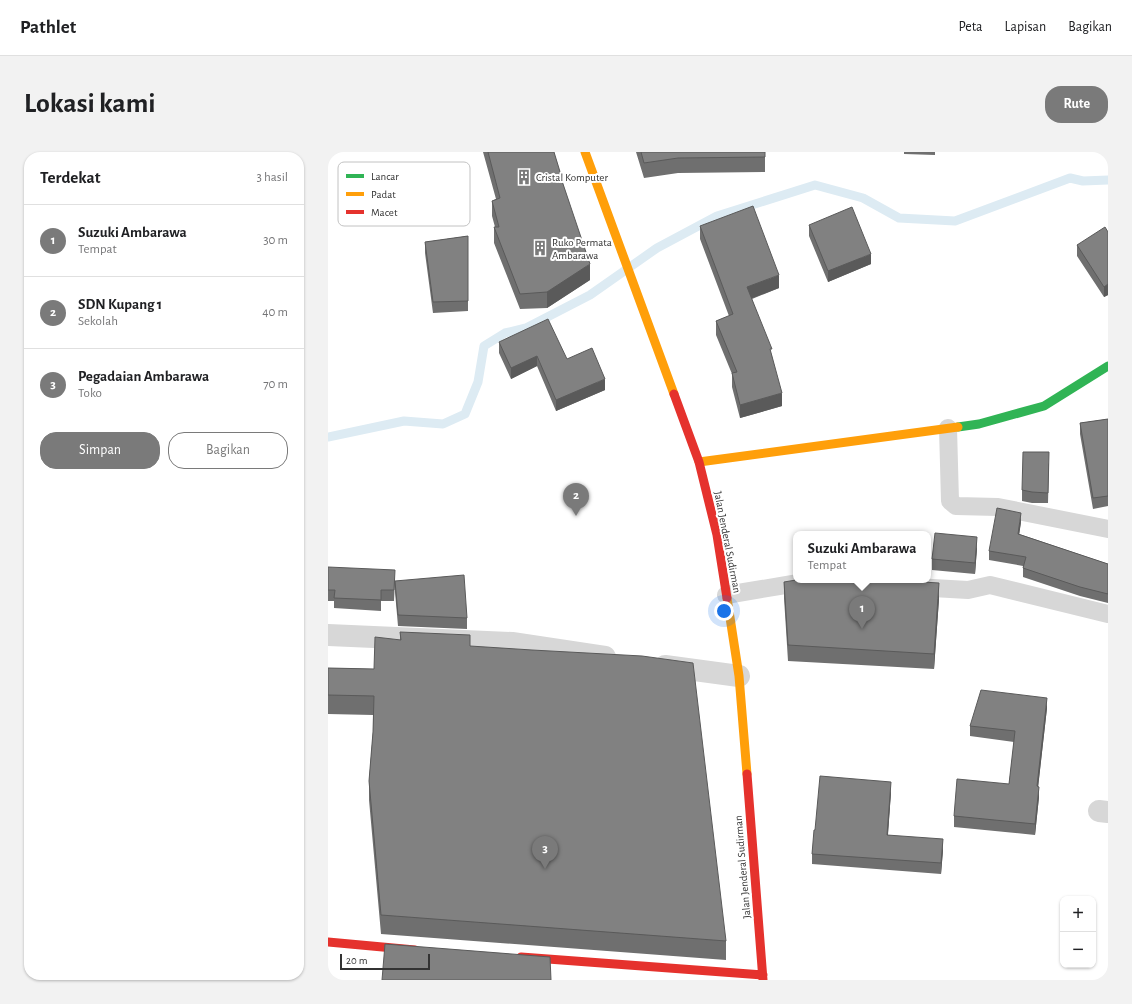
<!DOCTYPE html>
<html lang="id">
<meta charset="utf-8">
<style>
body{margin:0;font-family:"Alegreya Sans",sans-serif;background:#f2f2f2;color:#202124}
.controls{position:absolute;right:12px;bottom:12px;display:grid;overflow:hidden;border-radius:8px;box-shadow:0 1px 3px #0004}
.controls button{width:36px;height:36px;display:grid;place-items:center;padding:0;border:0;border-bottom:1px solid #e0e0e0;background:#fff;color:#202124;font:20px sans-serif}
.scale{position:absolute;left:12px;bottom:10px;width:90px;box-sizing:border-box;padding-left:4px;border:2px solid #333;border-top:0;font-size:11px;line-height:14px;white-space:nowrap;color:#333;-webkit-text-stroke:3px #fff;paint-order:stroke}
.you{position:absolute;left:396px;top:459px;width:14px;height:14px;margin:-10px;border:3px solid #fff;border-radius:50%;background:#1a73e8;box-shadow:0 0 0 6px #1a73e833}
.badge{display:grid;place-items:center;width:26px;height:26px;border-radius:50%;background:#7a7a7a;color:#fff;font-size:13px;font-weight:700}
.pin{position:absolute;translate:-50% -33px;filter:drop-shadow(0 1px 2px #0008)}
.pin::after{content:'';position:absolute;top:21px;width:14px;height:12px;background:inherit;clip-path:polygon(0 0,100% 0,50% 100%)}
.popup{position:absolute;left:465px;top:379px;width:138px;height:52px;box-sizing:border-box;display:grid;place-content:center;border-radius:8px;background:#fff;filter:drop-shadow(0 1px 3px #0005);font-size:13px;white-space:nowrap;color:#757577}
.popup b{font-size:15px;color:#202124}
.popup::after{content:'';position:absolute;left:50%;top:100%;margin-left:-8px;border:8px solid transparent;border-top-color:#fff}
.list{margin:0;padding:0;list-style:none}
h2{display:flex;justify-content:space-between;align-items:center;height:52px;margin:0;padding:0 16px;font-size:17px}
h2 small{font-size:13px;font-weight:400;color:#757577}
.list li{display:grid;grid-template-columns:26px 1fr auto;gap:12px;align-items:center;box-sizing:border-box;height:72px;padding:0 16px;border-top:1px solid #e0e0e0}
.list b{display:block;font-size:15px;white-space:nowrap}
.list p{margin:0;font-size:13px;white-space:nowrap;color:#757577}
.list em{font-size:13px;font-style:normal;color:#757577}
.actions{display:flex;gap:8px;padding:12px 16px}
.actions a{flex:1;padding:9px 0;border:1px solid #7a7a7a;border-radius:16px;text-align:center;font-size:14px;color:#7a7a7a}
.actions .main{background:#7a7a7a;color:#fff}
.map{position:relative;flex:none;width:780px;height:828px;overflow:hidden;border-radius:16px}
header{display:flex;align-items:center;gap:24px;box-sizing:border-box;height:56px;padding:0 20px;background:#fff;border-bottom:1px solid #e0e0e0}
header strong{font-size:19px}
nav{display:flex;gap:22px;margin-inline-start:auto;font-size:14px}
.intro{display:flex;align-items:center;justify-content:space-between;box-sizing:border-box;height:96px;padding:0 24px}
h1{margin:0;font-size:28px}
.button{padding:10px 18px;border-radius:16px;background:#7a7a7a;color:#fff;font-size:14px;font-weight:700}
main{display:flex;gap:24px;padding:0 24px}
aside{flex:1;background:#fff;border-radius:16px;box-shadow:0 1px 3px #0004}
.map>svg:first-child{display:block}
.lines{fill:none;stroke-linecap:round;stroke-linejoin:round}
.stream{stroke:#ddebf3;stroke-width:9}
.lane{stroke:#d7d7d7;stroke-width:18}
.street{stroke:#d7d7d7;stroke-width:22}
.fast{stroke:#30b455;stroke-width:9}
.slow{stroke:#ff9f0a;stroke-width:9}
.jam{stroke:#e5322d;stroke-width:9}
.wall{fill:#6f6f6f}
.shaded-wall{fill:#5a5a5a}
.building{fill:#818181;stroke:#5a5a5a}
.labels{text-anchor:middle;stroke-width:4;stroke-linejoin:round;paint-order:stroke}
.poi-label{font-size:11px;fill:#333;stroke:#fff;text-anchor:start}
.street-label{font-size:11px;fill:#333;stroke:#fff}
.key{fill:#fff;stroke:#c2c2c2;stroke-width:1}
.key-label{font-size:11px;fill:#333}
</style>
<header>
<strong>Pathlet</strong>
<nav><a>Peta</a><a>Lapisan</a><a>Bagikan</a></nav>
</header>
<div class="intro"><h1>Lokasi kami</h1><a class="button">Rute</a></div>
<main>
<aside>
<h2>Terdekat<small>3 hasil</small></h2>
<ul class="list">
<li><span class="badge">1</span><div><b>Suzuki Ambarawa</b><p>Tempat</p></div><em>30 m</em></li>
<li><span class="badge">2</span><div><b>SDN Kupang 1</b><p>Sekolah</p></div><em>40 m</em></li>
<li><span class="badge">3</span><div><b>Pegadaian Ambarawa</b><p>Toko</p></div><em>70 m</em></li>
</ul>
<div class="actions"><a class="main">Simpan</a><a>Bagikan</a></div>
</aside>
<div class="map">
<svg width="780" height="828" viewBox="0 0 780 828">
<rect width="100%" height="100%" fill="#fff"/>
<g class="lines">
<!-- stream -->
<path class="stream" d="M 0,285 L 76,269 L 115,272 L 137,262 L 150,230 L 156,194 L 177,181 L 198,176 L 262,143 L 329,96 L 389,64 L 487,33 L 535,46 L 571,66 L 627,69 L 742,26 L 755,29 L 780,28"/>
<!-- lane -->
<path class="lane" d="M 620,276 L 622,349 L 628,354 L 670,355 L 780,377
M 587,435 L 640,438 L 662,433 L 780,462
M 398,443 L 488,428"/>
<!-- street -->
<path class="street" d="M 0,483 L 184,491 L 277,505
M 337,514 L 411,524
M 771,659 L 780,660"/>
<!-- fast -->
<path class="fast" d="M 630,275 L 651,272 L 716,254 L 780,214"/>
<!-- slow -->
<path class="slow" d="M 257,0 L 346,242
M 371,310 L 630,275
M 399,446 L 411,524 L 419,622"/>
<!-- jam -->
<path class="jam" d="M 346,242 L 371,310 L 389,383 L 399,446
M 419,622 L 435,828
M 0,790 L 87,798
M 193,805 L 435,823"/>
</g>
<!-- wall -->
<path class="wall" d="M 155,0 L 226,0 L 262,128 L 219,156 L 192,157 L 166,91 L 166,75 L 167,75 L 164,64 L 164,49 L 168,47 Z
M 308,0 L 437,0 L 437,20 L 350,21 L 316,26 Z
M 576,0 L 607,0 L 607,3 L 576,2 Z
M 481,73 L 543,112 L 500,130 L 481,84 Z
M 372,74 L 451,136 L 424,147 L 444,204 L 454,254 L 412,266 L 404,235 L 404,222 L 388,183 L 388,169 L 401,164 L 372,87 Z
M 780,80 L 780,143 L 776,145 L 749,104 L 749,93 Z
M 140,84 L 140,159 L 105,161 L 97,101 L 97,90 Z
M 171,190 L 239,207 L 277,238 L 228,259 L 209,214 L 183,227 L 171,201 Z
M 780,267 L 780,354 L 765,357 L 752,282 L 752,271 Z
M 721,311 L 720,351 L 704,351 L 694,349 L 694,338 Z
M 693,370 L 691,382 L 780,412 L 780,451 L 752,444 L 695,425 L 695,414 L 661,408 L 661,399 Z
M 649,396 L 647,422 L 604,418 L 604,407 Z
M 0,415 L 67,429 L 66,449 L 53,449 L 53,459 L 6,456 L 6,449 L 0,449 Z
M 67,429 L 139,466 L 139,477 L 70,474 L 67,440 Z
M 456,430 L 611,447 L 606,517 L 460,509 L 456,446 Z
M 72,480 L 142,494 L 398,789 L 398,808 L 53,782 L 41,648 L 41,629 L 45,580 L 45,563 L 0,562 L 0,516 L 46,517 L 72,488 Z
M 719,556 L 710,635 L 711,645 L 707,683 L 626,675 L 626,664 L 681,632 L 686,590 L 642,584 L 642,574 Z
M 563,640 L 560,683 L 615,698 L 613,722 L 484,712 L 484,702 L 487,678 Z"/>
<!-- shaded-wall -->
<path class="shaded-wall" d="M 543,102 L 543,112 L 500,130 L 500,119 Z
M 262,112 L 262,128 L 219,156 L 219,140 Z
M 451,123 L 451,136 L 419,148 L 419,135 Z
M 780,132 L 780,143 L 776,145 L 776,135 Z
M 209,204 L 209,214 L 183,227 L 183,216 Z
M 277,227 L 277,238 L 228,259 L 228,248 Z
M 454,241 L 454,254 L 412,266 L 412,253 Z
M 693,361 L 693,370 L 690,391 L 690,382 Z
M 649,385 L 649,396 L 647,422 L 647,411 Z
M 611,431 L 611,447 L 606,517 L 606,502 Z
M 719,546 L 719,556 L 709,645 L 709,634 Z
M 563,630 L 563,640 L 559,694 L 559,683 Z
M 711,635 L 711,645 L 707,683 L 707,672 Z
M 615,687 L 615,698 L 613,722 L 613,711 Z"/>
<!-- building -->
<path class="building" d="M 160,0 L 226,0 L 233,23 L 232,23 L 262,112 L 219,140 L 192,142 L 166,75 L 171,75 L 164,49 L 172,46 Z
M 313,0 L 437,0 L 437,5 L 350,6 L 316,11 Z
M 425,54 L 451,123 L 419,135 L 444,197 L 442,197 L 454,241 L 412,253 L 404,221 L 409,220 L 388,169 L 405,162 L 372,74 Z
M 524,55 L 543,102 L 500,119 L 481,73 Z
M 777,75 L 780,80 L 780,132 L 776,135 L 749,93 Z
M 140,84 L 140,149 L 105,150 L 97,90 Z
M 220,167 L 239,207 L 264,196 L 277,227 L 228,248 L 209,204 L 183,216 L 171,190 Z
M 780,267 L 780,344 L 765,346 L 752,271 Z
M 695,300 L 721,300 L 720,341 L 704,340 L 694,338 Z
M 669,356 L 693,361 L 690,382 L 780,412 L 780,442 L 752,435 L 695,416 L 698,405 L 661,399 Z
M 607,381 L 649,385 L 647,411 L 604,407 Z
M 0,415 L 67,418 L 66,438 L 53,438 L 53,448 L 6,446 L 7,438 L 0,438 Z
M 136,423 L 139,466 L 70,463 L 67,429 Z
M 468,428 L 562,428 L 611,431 L 606,502 L 460,493 L 456,430 Z
M 72,480 L 142,483 L 142,494 L 204,498 L 314,504 L 365,511 L 398,789 L 53,763 L 41,629 L 45,580 L 46,544 L 0,543 L 0,516 L 46,517 L 47,485 L 73,488 Z
M 653,538 L 719,546 L 709,634 L 711,635 L 707,672 L 626,664 L 629,627 L 681,632 L 687,579 L 642,574 Z
M 492,624 L 563,630 L 559,683 L 615,687 L 613,711 L 484,702 L 486,678 L 487,678 Z
M 57,792 L 222,805 L 223,828 L 54,828 Z"/>
<!-- icons -->
<defs>
<g id="building-bare" transform="scale(1.2)"><path d="M-4-6H4V6H1V3H-1V6H-4ZM-2.5-4.3h1.7v1.8h-1.7ZM.8-4.3h1.7v1.8H.8ZM-2.5-1h1.7V.8h-1.7ZM.8-1h1.7V.8H.8Z" fill="#7a7a7a" stroke="#fff" stroke-width="2.5" paint-order="stroke"/></g>
</defs>
<g fill-rule="evenodd">
<use href="#building-bare" x="196" y="25"/>
<use href="#building-bare" x="212" y="96"/>
</g>
<g class="labels">
<!-- poi labels -->
<g class="poi-label">
<text x="208" y="29">Cristal Komputer</text>
<text x="224" y="94">Ruko Permata<tspan x="224" dy="13">Ambarawa</tspan></text>
</g>
<!-- street labels -->
<g class="street-label">
<text transform="translate(400 390) rotate(79)" y="4">Jalan Jenderal Sudirman</text>
<text transform="translate(414 715) rotate(-95)" y="4">Jalan Jenderal Sudirman</text>
</g>
</g>
<!-- legend -->
<rect x="10" y="10" width="132" height="64" rx="6" class="key"/>
<rect x="18" y="22" width="18" height="4" fill="#30b455"/>
<rect x="18" y="40" width="18" height="4" fill="#ff9f0a"/>
<rect x="18" y="58" width="18" height="4" fill="#e5322d"/>
<g class="key-label">
<text x="43" y="28">Lancar</text>
<text x="43" y="46">Padat</text>
<text x="43" y="64">Macet</text>
</g>
</svg>
<div class="controls">
<button>+</button>
<button>−</button>
</div>
<div class="scale">20 m</div>
<div class="you"></div>
<div class="pin badge" style="left:534px;top:477px">1</div>
<div class="popup"><b>Suzuki Ambarawa</b>Tempat</div>
<div class="pin badge" style="left:248px;top:364px">2</div>
<div class="pin badge" style="left:217px;top:717px">3</div>
</div>
</main>
